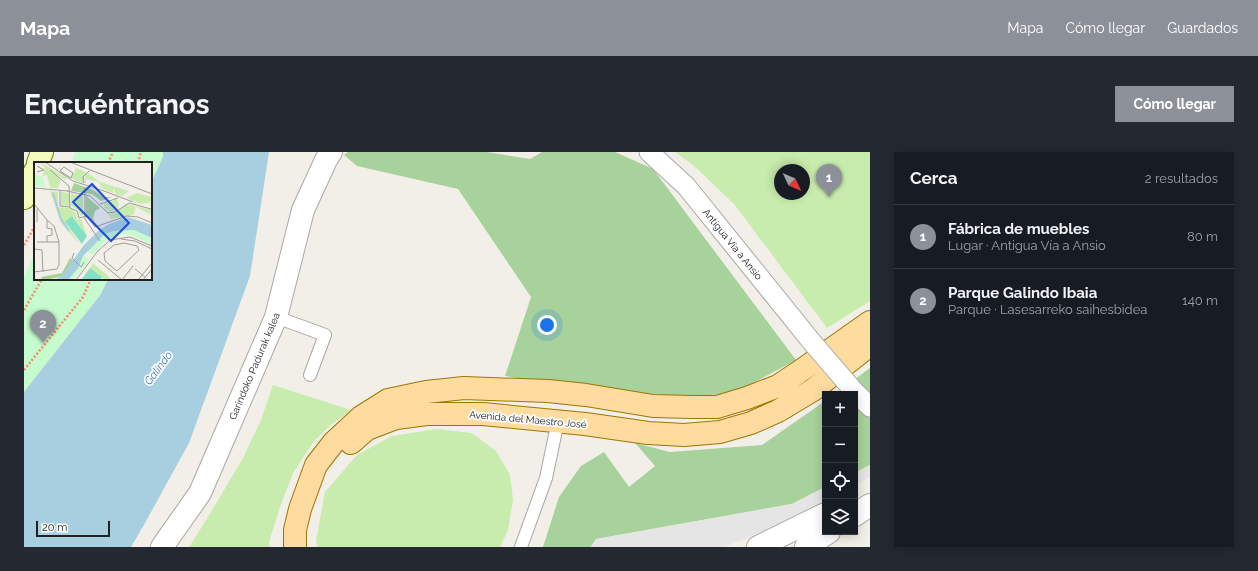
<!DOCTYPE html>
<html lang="es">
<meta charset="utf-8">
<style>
body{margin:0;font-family:Raleway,sans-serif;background:#242831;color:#f1f3f6}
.controls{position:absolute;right:12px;bottom:12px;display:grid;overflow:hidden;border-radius:0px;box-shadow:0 2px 10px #0003}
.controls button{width:36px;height:36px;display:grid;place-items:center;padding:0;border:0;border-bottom:1px solid #363941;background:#171b24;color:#f1f3f6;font:20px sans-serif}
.compass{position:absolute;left:750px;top:12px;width:36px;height:36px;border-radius:50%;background:#171b24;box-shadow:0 2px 10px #0003;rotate:134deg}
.scale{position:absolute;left:12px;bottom:10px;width:74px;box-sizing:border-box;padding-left:4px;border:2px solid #212121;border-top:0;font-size:11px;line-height:14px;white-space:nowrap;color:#212121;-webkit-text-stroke:3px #fff;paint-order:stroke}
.you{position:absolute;left:523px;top:173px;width:14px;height:14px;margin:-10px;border:3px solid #fff;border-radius:50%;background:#1a73e8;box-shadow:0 0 0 6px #1a73e833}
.badge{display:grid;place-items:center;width:26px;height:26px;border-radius:50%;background:#8c9099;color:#fff;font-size:13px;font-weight:700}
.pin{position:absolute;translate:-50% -33px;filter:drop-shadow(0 1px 2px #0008)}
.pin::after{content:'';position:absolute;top:21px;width:14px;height:12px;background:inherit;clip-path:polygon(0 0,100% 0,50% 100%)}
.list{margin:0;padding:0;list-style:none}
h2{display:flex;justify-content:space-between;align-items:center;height:52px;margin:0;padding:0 16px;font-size:17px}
h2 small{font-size:13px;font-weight:400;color:#9ea1a6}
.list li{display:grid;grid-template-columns:26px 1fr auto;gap:12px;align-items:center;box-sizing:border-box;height:64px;padding:0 16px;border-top:1px solid #363941}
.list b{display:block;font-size:15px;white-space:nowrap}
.list p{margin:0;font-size:13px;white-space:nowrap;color:#9ea1a6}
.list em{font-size:13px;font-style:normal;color:#9ea1a6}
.icon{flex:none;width:22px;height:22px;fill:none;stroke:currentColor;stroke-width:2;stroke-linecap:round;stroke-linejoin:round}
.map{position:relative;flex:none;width:846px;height:395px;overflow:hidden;border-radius:0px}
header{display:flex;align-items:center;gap:24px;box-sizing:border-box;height:56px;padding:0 20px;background:#8c9099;color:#fff}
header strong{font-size:19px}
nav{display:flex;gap:22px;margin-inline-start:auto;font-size:14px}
.intro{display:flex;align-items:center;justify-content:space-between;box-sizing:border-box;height:96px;padding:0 24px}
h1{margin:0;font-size:28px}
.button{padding:10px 18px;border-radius:0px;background:#8c9099;color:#fff;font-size:14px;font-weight:700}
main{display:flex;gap:24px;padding:0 24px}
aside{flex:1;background:#171b24;border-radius:0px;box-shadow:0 2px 10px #0003}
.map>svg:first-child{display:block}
.grass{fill:#c8ecad;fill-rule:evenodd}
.forest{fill:#a8d29c}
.park{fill:#c5fbcd}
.parking{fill:#e5e5e5}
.water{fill:#a7cfe0}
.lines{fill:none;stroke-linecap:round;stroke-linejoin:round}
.service-casing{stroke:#a8a8a8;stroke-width:14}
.pedestrian-casing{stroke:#a8a8a8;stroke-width:21}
.minor-casing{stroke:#a8a8a8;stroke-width:24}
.tertiary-casing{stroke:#a8a8a8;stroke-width:24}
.secondary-casing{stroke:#687e02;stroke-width:24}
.primary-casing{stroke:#9e7500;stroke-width:24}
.path{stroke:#fe866d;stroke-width:2.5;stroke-dasharray:2 2;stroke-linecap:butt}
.service{stroke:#fff;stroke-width:12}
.pedestrian{stroke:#fff;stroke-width:19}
.minor{stroke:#fff;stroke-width:22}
.tertiary{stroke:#fff;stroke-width:22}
.secondary{stroke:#f4fbbc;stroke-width:22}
.primary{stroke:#fedca0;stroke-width:22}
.pedestrian-bridge-casing{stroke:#a8a8a8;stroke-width:21;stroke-linecap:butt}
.pedestrian-bridge{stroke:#fff;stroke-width:19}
.labels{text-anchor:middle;stroke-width:3.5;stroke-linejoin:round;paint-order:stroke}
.street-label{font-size:10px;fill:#212121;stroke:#fff}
.water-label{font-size:11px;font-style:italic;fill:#4978b5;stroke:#fff}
.inset-river{fill:none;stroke:#a7cfe0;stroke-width:2}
.inset-road{fill:none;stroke:#9e9d98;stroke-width:1}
.view{fill:#1d4ed8;fill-opacity:0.15;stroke:#1d4ed8;stroke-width:2}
.inset-edge{fill:none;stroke:#212121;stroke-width:2}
</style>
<header>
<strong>Mapa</strong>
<nav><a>Mapa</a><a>Cómo llegar</a><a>Guardados</a></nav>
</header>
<div class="intro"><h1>Encuéntranos</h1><a class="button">Cómo llegar</a></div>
<main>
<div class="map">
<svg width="846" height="395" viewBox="0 0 846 395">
<rect width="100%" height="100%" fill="#f2efe8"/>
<!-- grass -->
<path class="grass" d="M 651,0 L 846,0 L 846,149 L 803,176 L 710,52 L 669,13 ZM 756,18 L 780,18 L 780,42 L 756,42 Z
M 249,233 L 327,258 L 307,273 L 290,289 L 269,321 L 256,355 L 245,390 L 246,395 L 165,395 L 181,370 L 219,306 L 237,268 Z
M 413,277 L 448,281 L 472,299 L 486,323 L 489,348 L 484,378 L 476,395 L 293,395 L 292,389 L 301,340 L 333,303 L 368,284 Z"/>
<!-- forest -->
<path class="forest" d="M 324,0 L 463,0 L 506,7 L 518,0 L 591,0 L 629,17 L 772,208 L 709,242 L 616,246 L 481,224 L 507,145 L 434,37 L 333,14 L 320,3 Z
M 846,216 L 846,313 L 831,321 L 831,242 L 811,242 Z
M 801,249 L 801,335 L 768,352 L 572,387 L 567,395 L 519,395 L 535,345 L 557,314 L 580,300 L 605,335 L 631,314 L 611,291 L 646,300 L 738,293 Z"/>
<!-- park -->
<path class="park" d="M 51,0 L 139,0 L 139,5 L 127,31 L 127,11 L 48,11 Z
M 11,102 L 11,127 L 84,127 L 77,142 L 0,240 L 0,124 Z"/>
<!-- parking -->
<path class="parking" d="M 846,313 L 846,325 L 831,333 L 831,321 Z
M 801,335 L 801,348 L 745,377 L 700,395 L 567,395 L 572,387 L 768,352 Z"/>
<!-- water -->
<path class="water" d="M 139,0 L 245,0 L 226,124 L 165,291 L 121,371 L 107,395 L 0,395 L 0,240 L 77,142 L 84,127 L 127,127 L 127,31 L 139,5 Z"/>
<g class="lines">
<!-- service casing -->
<g class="service-casing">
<path id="service" d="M 252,165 L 301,183 L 286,223
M 497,395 L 522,326 L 534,269"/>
</g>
<!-- pedestrian casing -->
<g class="pedestrian-casing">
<path id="pedestrian" d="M 625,0 L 662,34 L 787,189
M 829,238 L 846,255"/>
</g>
<!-- minor casing -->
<g class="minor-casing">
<path id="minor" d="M 138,395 L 176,341 L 252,165 L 279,58 L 302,8 L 307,0"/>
</g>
<!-- tertiary casing -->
<g class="tertiary-casing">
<path id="tertiary" d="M 831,363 L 846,353
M 734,395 L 801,362
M 782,395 L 805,380"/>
</g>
<!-- secondary casing -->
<g class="secondary-casing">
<path id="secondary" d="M 14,11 L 18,0
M 0,46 L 11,19"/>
</g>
<!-- primary casing -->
<g class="primary-casing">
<path id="primary" d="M 327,291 L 343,277 L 372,266 L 403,262 L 459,262 L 561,272 L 624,281 L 660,283 L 696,280 L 727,271 L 754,259 L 789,238 L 846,193
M 271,395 L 271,378 L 276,357 L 292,313 L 310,290 L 337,265 L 364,248 L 402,240 L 440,236 L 524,239 L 562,243 L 629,254 L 668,255 L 693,255 L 723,246 L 754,234 L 775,220 L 846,170"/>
</g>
<!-- path -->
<path class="path" d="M 84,11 L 89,0
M 114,11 L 117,0
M 0,93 L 11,74
M 0,158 L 18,127
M 0,218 L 59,145 L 67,127"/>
<!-- service -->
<use href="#service" class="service"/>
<!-- pedestrian -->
<use href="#pedestrian" class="pedestrian"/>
<!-- minor -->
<use href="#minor" class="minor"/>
<!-- tertiary -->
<use href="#tertiary" class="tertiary"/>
<!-- secondary -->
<use href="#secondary" class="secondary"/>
<!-- primary -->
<use href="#primary" class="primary"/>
<!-- pedestrian-bridge casing -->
<g class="pedestrian-bridge-casing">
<path id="pedestrian-bridge" d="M 787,189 L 829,238"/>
</g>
<!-- pedestrian-bridge -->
<use href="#pedestrian-bridge" class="pedestrian-bridge"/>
</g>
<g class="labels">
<!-- street labels -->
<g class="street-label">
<text transform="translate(709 92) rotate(51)" y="4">Antigua Vía a Ansio</text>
<text transform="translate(230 214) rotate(-67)" y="4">Garindoko Padurak kalea</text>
<text transform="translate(504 267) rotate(5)" y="4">Avenida del Maestro José</text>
</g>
<!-- water labels -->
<g class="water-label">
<text transform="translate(134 216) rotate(-53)" y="4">Galindo</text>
</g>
</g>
<!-- overview -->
<g transform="translate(10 10)">
<rect width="118" height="118" fill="#f2efe8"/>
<path d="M 6,0 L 33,16 L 31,18 L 14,7 L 27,17 L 24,26 L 16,26 L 13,13 L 8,14 L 11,6 ZM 41,5 L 53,11 L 50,13 L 50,22 L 37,16 L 42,8 ZM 55,12 L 66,20 L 95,29 L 88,34 L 82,32 L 79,26 L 79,31 L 67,26 L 65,20 L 53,17 L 51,22 L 51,13 ZM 16,29 L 24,30 L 24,45 L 35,46 L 42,51 L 43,57 L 47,57 L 53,74 L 39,54 L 31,60 L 46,83 L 27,61 ZM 27,30 L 35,31 L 35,44 L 27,43 ZM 37,31 L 49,34 L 49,53 L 46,54 L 44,48 L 37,44 ZM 103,31 L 118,35 L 118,36 L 115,41 L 107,42 L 92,36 ZM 83,37 L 85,43 L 82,48 L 76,50 L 70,46 L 70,42 ZM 92,42 L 118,48 L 118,53 L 100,44 L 102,46 L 99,53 L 77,57 L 74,52 L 82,51 ZM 59,101 L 74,114 L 77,118 L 71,118 L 56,106 Z" fill="#c8ecad"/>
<path d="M 40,21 L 59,28 L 69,35 L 78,35 L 67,39 L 58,32 L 37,29 ZM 52,34 L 66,46 L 61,49 L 59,57 L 63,64 L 52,54 ZM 36,96 L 40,99 L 27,115 L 9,118 L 7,115 L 28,111 Z" fill="#a8d29c"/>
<path d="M 0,13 L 8,14 L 11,26 L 0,23 ZM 100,68 L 118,76 L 118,82 L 97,73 L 88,72 L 72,78 L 58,93 L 53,89 L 71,72 L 80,69 ZM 49,93 L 55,98 L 39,118 L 34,118 L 44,106 Z" fill="#c5fbcd"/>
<path d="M 38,54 L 53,74 L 48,82 L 31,60 ZM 56,106 L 68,115 L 66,118 L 47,118 Z" fill="#84e2c4"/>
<path d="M 94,55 L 118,63 L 118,76 L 100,68 L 80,69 L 71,72 L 49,94 L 44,106 L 34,118 L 20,118 L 27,115 L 50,83 L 64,69 L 73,63 Z" fill="#a7cfe0"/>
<path class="inset-river" d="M 19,31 L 27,57 L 35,69"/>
<path class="inset-road" d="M 11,0 L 39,19 L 70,29M 36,0 L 118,32M 30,5 L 39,11 L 37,16 L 26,9 ZM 16,8 L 35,24 L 36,46 L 43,49 L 45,56 L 53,54 L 61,65 L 93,54 L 104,55 L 118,61M 3,10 L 10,8 L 3,4M 50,21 L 49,15 L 55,9M 51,25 L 51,57 L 66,79M 0,26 L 34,29M 26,29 L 26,44 L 36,45M 33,29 L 56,34 L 74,51 L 81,50 L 95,41 L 117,47M 70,29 L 99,40M 0,42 L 13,58 L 13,66 L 18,67 L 18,73 L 13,74 L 13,80 L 3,80M 66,42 L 84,36M 3,47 L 3,60M 13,58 L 20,64 L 25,80M 87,77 L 101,79 L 118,87M 90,81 L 103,84 L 105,88 L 83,109 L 71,99 L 70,91 L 80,83 ZM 0,87 L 8,88 L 9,110M 40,91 L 38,96 L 47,105 L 50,100M 64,98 L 88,118M 101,107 L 111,115M 0,110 L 23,107 L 25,103 L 25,80 L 13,80M 42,118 L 63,90 L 76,78 L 96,75 L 118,84M 88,118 L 99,104M 104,118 L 118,101M 109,118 L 118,107"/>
<path class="view" d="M 58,22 L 95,61 L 77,79 L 39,40 Z"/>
<rect width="118" height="118" class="inset-edge"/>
</g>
</svg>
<div class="controls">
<button>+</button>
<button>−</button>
<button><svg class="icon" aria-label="locate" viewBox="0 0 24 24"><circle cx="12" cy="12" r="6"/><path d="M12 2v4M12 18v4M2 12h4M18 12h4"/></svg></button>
<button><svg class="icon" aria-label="layers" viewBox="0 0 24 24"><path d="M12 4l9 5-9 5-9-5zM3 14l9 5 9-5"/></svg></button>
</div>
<svg class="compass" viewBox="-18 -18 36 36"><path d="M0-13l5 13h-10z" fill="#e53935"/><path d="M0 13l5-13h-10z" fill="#9ea1a6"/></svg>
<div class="scale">20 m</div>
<div class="you"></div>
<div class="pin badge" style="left:805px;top:45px">1</div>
<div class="pin badge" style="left:19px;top:191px">2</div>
</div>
<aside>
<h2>Cerca<small>2 resultados</small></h2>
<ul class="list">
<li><span class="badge">1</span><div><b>Fábrica de muebles</b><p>Lugar · Antigua Vía a Ansio</p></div><em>80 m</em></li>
<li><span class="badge">2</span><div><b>Parque Galindo Ibaia</b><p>Parque · Lasesarreko saihesbidea</p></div><em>140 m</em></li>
</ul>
</aside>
</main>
